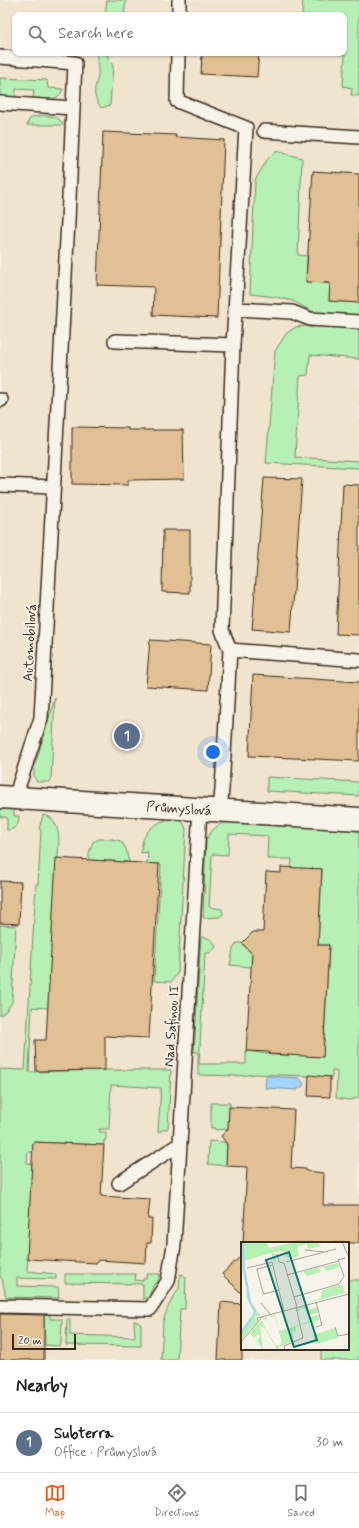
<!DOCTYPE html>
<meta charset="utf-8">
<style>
body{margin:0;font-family:Mynerve,sans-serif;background:#f6f6f6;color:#222}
.scale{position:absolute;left:12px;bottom:10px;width:64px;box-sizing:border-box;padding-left:4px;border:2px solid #3b2a1e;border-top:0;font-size:11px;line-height:14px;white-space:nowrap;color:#3b2a1e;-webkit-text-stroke:3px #f7f3e8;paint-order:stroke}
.you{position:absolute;left:213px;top:752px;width:14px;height:14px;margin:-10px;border:3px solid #fff;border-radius:50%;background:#1a73e8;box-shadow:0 0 0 6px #1a73e833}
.badge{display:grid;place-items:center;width:26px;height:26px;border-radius:50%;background:#ea580c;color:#fff;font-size:13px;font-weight:700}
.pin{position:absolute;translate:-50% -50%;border:2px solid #fff;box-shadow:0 1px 4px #0006}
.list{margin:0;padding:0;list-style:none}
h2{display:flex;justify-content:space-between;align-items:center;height:52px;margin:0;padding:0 16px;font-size:17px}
h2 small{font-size:13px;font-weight:400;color:#767676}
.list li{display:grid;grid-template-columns:26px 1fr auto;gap:12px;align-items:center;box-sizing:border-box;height:60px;padding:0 16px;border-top:1px solid #e0e0e0}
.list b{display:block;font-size:15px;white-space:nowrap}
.list p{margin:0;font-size:13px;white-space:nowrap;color:#767676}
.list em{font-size:13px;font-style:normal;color:#767676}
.icon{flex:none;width:22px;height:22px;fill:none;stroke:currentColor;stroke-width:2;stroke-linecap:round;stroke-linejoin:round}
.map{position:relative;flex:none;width:359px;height:1360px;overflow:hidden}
.search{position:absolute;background:#fff;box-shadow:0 1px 3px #0004;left:12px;right:12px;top:12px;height:44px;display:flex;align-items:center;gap:10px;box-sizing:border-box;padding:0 14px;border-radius:8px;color:#767676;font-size:15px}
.sheet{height:112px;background:#fff}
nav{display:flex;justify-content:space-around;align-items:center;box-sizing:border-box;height:56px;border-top:1px solid #e0e0e0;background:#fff;font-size:11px;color:#767676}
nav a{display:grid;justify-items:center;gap:2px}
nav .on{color:#ea580c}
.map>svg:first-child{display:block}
.built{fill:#f0e4cf;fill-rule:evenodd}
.green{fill:#b6f0b4;stroke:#788d69}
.water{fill:#a2d4ff;stroke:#7990a5}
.building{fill:#e1c194;stroke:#3b2a1e}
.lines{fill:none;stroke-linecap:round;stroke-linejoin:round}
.lane-casing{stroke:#3b2a1e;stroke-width:16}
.street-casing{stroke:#3b2a1e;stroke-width:25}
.lane{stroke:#f7f3e8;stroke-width:13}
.street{stroke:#f7f3e8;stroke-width:22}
.labels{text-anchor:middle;stroke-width:3.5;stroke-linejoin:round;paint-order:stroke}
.street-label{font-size:14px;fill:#3b2a1e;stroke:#f7f3e8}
.inset-river{fill:none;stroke:#a2d4ff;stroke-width:2}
.inset-road{fill:none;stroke:#aca397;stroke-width:1}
.view{fill:#0f766e;fill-opacity:0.15;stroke:#0f766e;stroke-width:2}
.inset-edge{fill:none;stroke:#3b2a1e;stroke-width:2}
</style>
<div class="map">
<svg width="359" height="1360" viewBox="0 0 359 1360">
<rect width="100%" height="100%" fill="#f7f3e8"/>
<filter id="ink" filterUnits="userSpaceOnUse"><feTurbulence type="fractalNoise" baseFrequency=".025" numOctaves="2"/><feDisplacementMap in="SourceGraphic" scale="8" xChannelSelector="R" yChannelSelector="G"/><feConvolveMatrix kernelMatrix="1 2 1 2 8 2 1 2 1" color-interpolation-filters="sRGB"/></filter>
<g filter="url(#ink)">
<!-- built -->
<path class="built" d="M 0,0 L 359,0 L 359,1280 L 348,1280 L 348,1243 L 242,1243 L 242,1349 L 321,1349 L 321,1360 L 0,1360 ZM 15,15 L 344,15 L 344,53 L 15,53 Z"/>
<!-- green -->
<path class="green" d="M 107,0 L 126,0 L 124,15 L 105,15 Z
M 303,0 L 359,0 L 359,96 L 351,95 L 352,88 L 343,86 L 345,55 L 332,53 L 344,53 L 344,15 L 302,15 Z
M 97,53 L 106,53 L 113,66 L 110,105 L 101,108 C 88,88 99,88 98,69 C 98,63 96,59 97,53 Z
M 0,78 L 47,80 L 48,88 L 63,89 C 58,102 45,100 33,99 L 34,90 L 16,89 L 15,98 L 0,97 Z
M 32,117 C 41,115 60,114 63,125 L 27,125 L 29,120 Z
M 276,151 L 302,158 L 298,255 L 307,256 L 306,281 L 330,284 L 329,301 L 359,303 L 359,315 L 315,313 L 293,301 L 275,297 L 250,294 L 255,180 L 267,160 Z
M 318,325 L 359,327 L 359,359 L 310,355 L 308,375 L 300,376 L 295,457 L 359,461 L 359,468 L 266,463 L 275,351 L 286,334 L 291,330 L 296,327 L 306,326 L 311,328 Z
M 55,698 L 51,780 L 50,782 L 37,782 L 34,777 L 34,768 Z
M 267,777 L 359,782 L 359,796 L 267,791 Z
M 0,809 L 14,810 L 14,816 L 19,816 L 18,824 L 13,829 L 7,830 L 7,817 L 0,817 Z
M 43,815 C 55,816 58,829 59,839 L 48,1008 L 32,1007 L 29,1072 L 106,1070 L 171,1070 L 168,1128 L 158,1132 L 161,1088 L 111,1085 L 109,1129 L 99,1129 L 100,1132 L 106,1132 L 106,1140 L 104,1140 L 104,1145 L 33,1142 L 33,1152 L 28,1152 L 27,1163 L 32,1164 L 27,1271 L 56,1274 L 56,1279 L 17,1278 L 17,1286 L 58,1287 L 59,1298 L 6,1297 L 2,1279 L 0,1277 L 0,1069 L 25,1070 L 36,884 L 38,884 L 41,830 L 39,829 Z
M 166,820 L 177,820 L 183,822 L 186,829 L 178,972 L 171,982 L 154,981 L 161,865 L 147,864 L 148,852 L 141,853 C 141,836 150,825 166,820 Z
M 230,821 L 359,829 L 359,1098 L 349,1100 L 336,1098 L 337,1072 L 332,1071 L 332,1077 L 255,1074 L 239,1076 L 198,1075 L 198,1052 L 194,1052 L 201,937 C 210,938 213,939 216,947 L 210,953 L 205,953 L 199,1064 L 246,1064 L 246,1051 L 269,1054 L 270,1055 L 323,1056 L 329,945 L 318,945 L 322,869 L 291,868 L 292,859 L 267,859 L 268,836 L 229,834 L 228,855 L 212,854 L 209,907 L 222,909 L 223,914 L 220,917 L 203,918 L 206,840 C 211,830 218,823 230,821 Z
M 99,839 L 112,839 L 121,841 L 126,849 L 129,862 L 89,860 L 89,853 L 93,842 Z
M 0,925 L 16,926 L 12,1002 L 7,1010 L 0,1016 Z
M 237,943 L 242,943 L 252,954 L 251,967 L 230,965 L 233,949 Z
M 211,1103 L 230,1103 L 228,1129 L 215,1130 L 215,1128 L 211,1128 Z
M 209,1141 L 224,1142 L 227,1146 L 226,1166 L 208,1164 Z
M 65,1274 L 136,1274 L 135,1280 L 143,1281 L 143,1279 L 146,1278 L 147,1274 L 160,1274 L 157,1284 L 155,1283 L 150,1293 L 150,1297 L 143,1299 L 143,1284 L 65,1283 Z
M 180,1274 L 184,1275 L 186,1277 L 185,1309 L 180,1309 L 177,1360 L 161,1360 L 163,1321 L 169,1305 L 179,1288 Z
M 348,1280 L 359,1280 L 359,1360 L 321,1360 L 321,1349 L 348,1349 Z
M 0,1308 L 50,1312 L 50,1319 L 62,1319 L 61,1344 L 60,1346 L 45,1345 L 44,1316 L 0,1315 Z
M 67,1319 L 70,1319 L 70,1335 L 135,1337 L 134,1321 L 138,1322 L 141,1325 L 141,1346 L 66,1345 Z"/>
<!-- water -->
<path class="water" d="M 266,1076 L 299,1078 L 304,1084 L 302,1087 L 298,1088 L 298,1090 L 265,1088 Z"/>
<!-- building -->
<path class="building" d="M 202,53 L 259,53 L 257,77 L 201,74 Z
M 103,132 L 176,135 L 175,137 L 224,140 L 217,318 L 153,315 L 154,287 L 97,285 Z
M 313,171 L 359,174 L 359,303 L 329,301 L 330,283 L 306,282 Z
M 72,427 L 128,428 L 128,430 L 183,430 L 184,479 L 128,480 L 128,485 L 72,484 Z
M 264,478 L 302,479 L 291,632 L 252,629 Z
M 343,484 L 359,485 L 359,635 L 336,634 Z
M 163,530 L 190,530 L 190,593 L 162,592 Z
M 150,640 L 211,644 L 208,690 L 146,686 Z
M 253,675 L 359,682 L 359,761 L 249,756 Z
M 56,858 L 159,864 L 149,1038 L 105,1036 L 105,1070 L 36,1071 L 35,1040 L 46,1040 Z
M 281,867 L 322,869 L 318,945 L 329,945 L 323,1057 L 269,1054 L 269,1052 L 246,1051 L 252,954 L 242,943 L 253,932 L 263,932 L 266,872 L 281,873 Z
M 0,881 L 21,882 L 19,924 L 0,923 Z
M 309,1075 L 330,1077 L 330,1097 L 308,1096 Z
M 229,1107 L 294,1110 L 291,1168 L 306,1169 L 306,1171 L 324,1173 L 323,1205 L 359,1205 L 359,1243 L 243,1243 L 247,1167 L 226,1166 L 227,1144 L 221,1136 L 228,1129 Z
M 33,1142 L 104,1145 L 101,1196 L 150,1199 L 148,1219 L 152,1219 L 151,1243 L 147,1243 L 146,1263 L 98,1260 L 97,1263 L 27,1259 Z
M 242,1255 L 242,1294 L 222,1274 Z
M 221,1302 L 242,1304 L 242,1360 L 218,1360 Z
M 0,1314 L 44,1315 L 44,1360 L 0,1360 Z"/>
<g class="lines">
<!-- lane casing -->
<g class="lane-casing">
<path id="lane" d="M 179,15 L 179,0
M 178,53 L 177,101 L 246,128 L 233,345 L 222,630 L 230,650
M 0,57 L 75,63 L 68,221 L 41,718 L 19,785 L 16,798
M 0,103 L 73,108
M 264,131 L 359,137
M 236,309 L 292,312 L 310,319 L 359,322
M 115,341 L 233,345
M 0,400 L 1,400
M 0,485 L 54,487
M 220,810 L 222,789 L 230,650 L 359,660
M 119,1183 L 180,1144
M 0,1306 L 150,1309 L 168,1281 L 174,1245 L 200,809"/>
</g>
<!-- street casing -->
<g class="street-casing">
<path id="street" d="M 0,797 L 359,819"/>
</g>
<!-- lane -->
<use href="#lane" class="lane"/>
<!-- street -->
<use href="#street" class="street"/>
</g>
</g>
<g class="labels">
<!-- street labels -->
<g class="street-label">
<text transform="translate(29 643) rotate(-87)" y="5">Automobilová</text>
<text transform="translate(179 808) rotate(4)" y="5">Průmyslová</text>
<text transform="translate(171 1026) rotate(-86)" y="5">Nad Safinou II</text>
</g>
</g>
<!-- overview -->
<g transform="translate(241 1242)">
<rect width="108" height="108" fill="#f7f3e8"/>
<path d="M 0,0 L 26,0 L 28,6 L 53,0 L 77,0 L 80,4 L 67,7 L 66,2 L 56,5 L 58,14 L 49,16 L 45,15 L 44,9 L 31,10 L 35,12 L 34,22 L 30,11 L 3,19 L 10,60 L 19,73 L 23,72 L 14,75 L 16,80 L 0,98 L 0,88 L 13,70 L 5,55 L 6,47 L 0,22 ZM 97,21 L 98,25 L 94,27 L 85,29 L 83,25 L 78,26 L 80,30 L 66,34 L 63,31 L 63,29 ZM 98,43 L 101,43 L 104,51 L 59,63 L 80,56 L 81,48 ZM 66,63 L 68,68 L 76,65 L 78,70 L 69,73 L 70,75 L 78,73 L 79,75 L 76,79 L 60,83 L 57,74 L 60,82 L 68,79 L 66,72 L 64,67 L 59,66 L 57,72 L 56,67 L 57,66 ZM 46,69 L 49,86 L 58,83 L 59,87 L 58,84 L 55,85 L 55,89 L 51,90 L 53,99 L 37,105 L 39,106 L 36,108 L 24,86 L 19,84 L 22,108 L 16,99 L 19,94 L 17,92 L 13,96 L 9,91 L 14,85 L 16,87 L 14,84 L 26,74 L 26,77 L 21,78 L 24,85 L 35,104 L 41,102 L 34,74 L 29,75 L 34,72 L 38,89 L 49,86 ZM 94,86 L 97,96 L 75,102 L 72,93 Z" fill="#b6f0b4"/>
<path class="inset-river" d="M 2,0 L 3,28 L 9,60 L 14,69 L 13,73M 0,91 L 12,75"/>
<path class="inset-road" d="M 101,0 L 108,16M 64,8 L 83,10M 36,12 L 38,20 L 43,21 L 53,55M 45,20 L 95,7M 32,23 L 16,27 L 21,47 L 23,52 L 38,48M 6,26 L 31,20 L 43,69M 46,33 L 98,19M 75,60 L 81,83 L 75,85M 20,61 L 29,72M 56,65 L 53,55 L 98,42 L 103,34 L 97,18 L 104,16M 17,80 L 16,76 L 108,52M 94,85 L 97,94 L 108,92M 0,100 L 22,74M 44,107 L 43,104 L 62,96 L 55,65"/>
<path class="view" d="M 48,10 L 76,98 L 53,105 L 25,18 Z"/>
<rect width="108" height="108" class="inset-edge"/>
</g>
</svg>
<div class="scale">20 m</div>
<div class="you"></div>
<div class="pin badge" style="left:127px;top:736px;background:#5c6f8a">1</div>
<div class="search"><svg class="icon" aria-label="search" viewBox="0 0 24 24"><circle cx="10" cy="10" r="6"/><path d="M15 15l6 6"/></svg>Search here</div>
</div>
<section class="sheet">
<h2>Nearby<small></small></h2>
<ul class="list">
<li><span class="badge" style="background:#5c6f8a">1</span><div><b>Subterra</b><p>Office · Průmyslová</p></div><em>30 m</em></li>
</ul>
</section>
<nav>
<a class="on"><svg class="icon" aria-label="map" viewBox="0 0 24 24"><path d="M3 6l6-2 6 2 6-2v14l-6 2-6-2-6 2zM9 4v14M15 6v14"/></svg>Map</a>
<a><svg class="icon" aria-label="directions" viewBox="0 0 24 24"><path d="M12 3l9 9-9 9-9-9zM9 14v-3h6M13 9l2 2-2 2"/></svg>Directions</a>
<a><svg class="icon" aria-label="saved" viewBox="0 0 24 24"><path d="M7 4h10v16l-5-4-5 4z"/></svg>Saved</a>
</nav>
